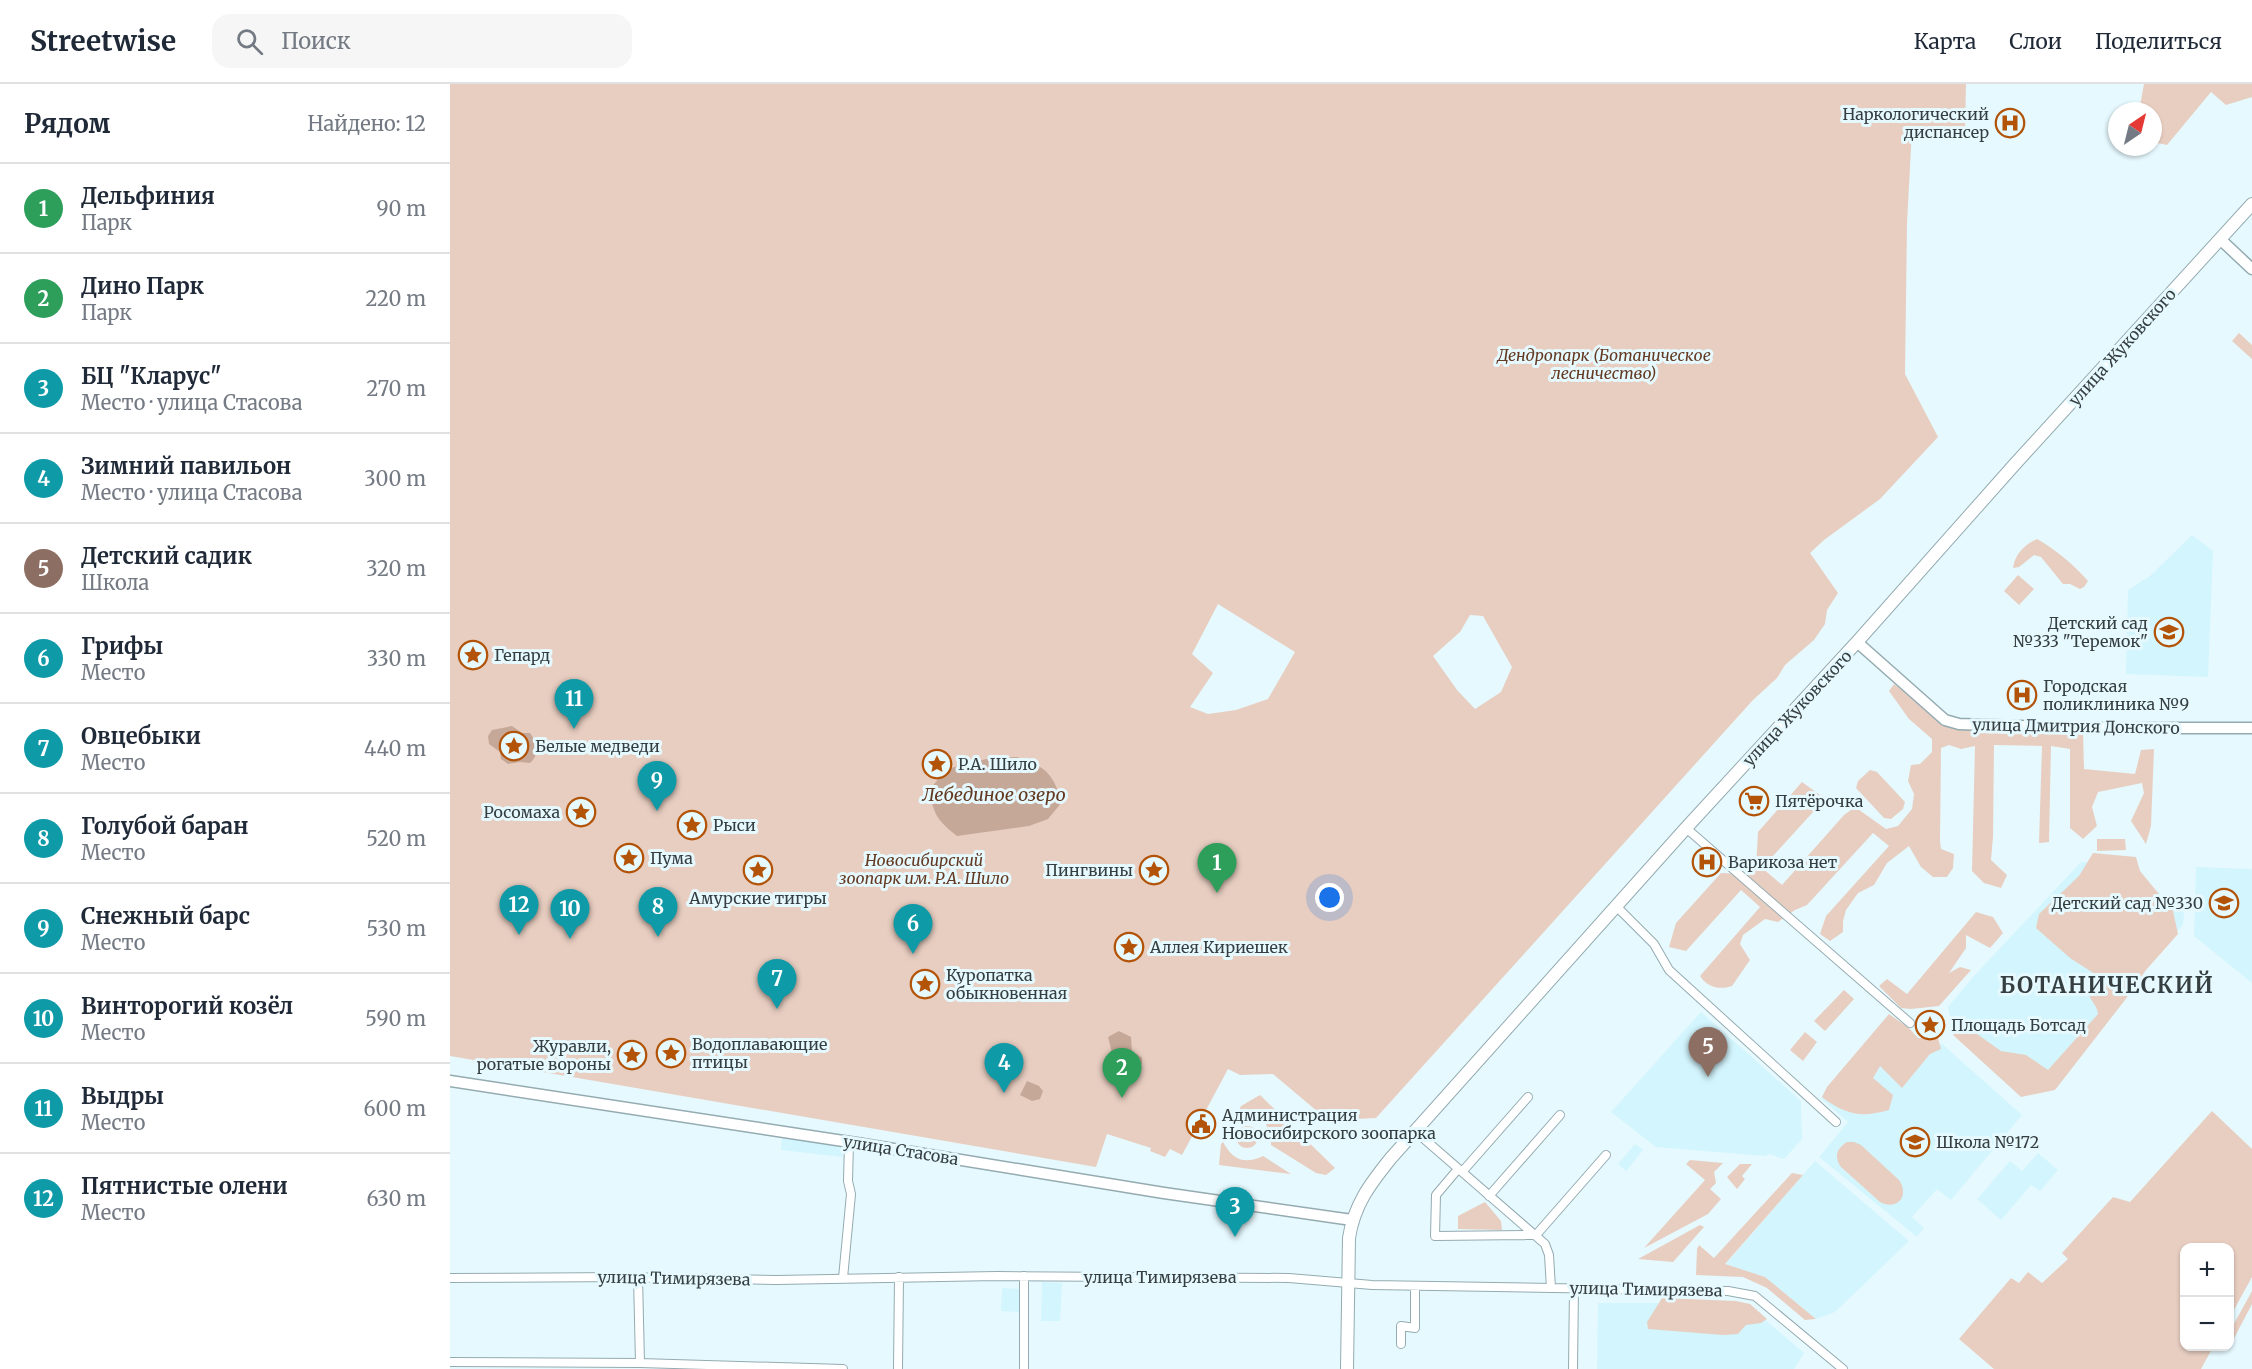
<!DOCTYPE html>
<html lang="ru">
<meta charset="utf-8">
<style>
body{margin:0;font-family:Merriweather,serif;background:#f6f6f7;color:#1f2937}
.controls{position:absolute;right:18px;bottom:18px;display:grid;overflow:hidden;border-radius:12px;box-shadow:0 2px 4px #0004}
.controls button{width:54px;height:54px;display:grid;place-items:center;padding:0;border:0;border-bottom:2px solid #e0e1e3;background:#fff;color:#1f2937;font:30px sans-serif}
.compass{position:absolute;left:1658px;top:18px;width:54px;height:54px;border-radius:50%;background:#fff;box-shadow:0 2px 4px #0004;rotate:35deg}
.you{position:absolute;left:880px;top:814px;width:21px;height:21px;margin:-15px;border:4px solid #fff;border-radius:50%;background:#1a73e8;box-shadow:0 0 0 9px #1a73e833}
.badge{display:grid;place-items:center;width:39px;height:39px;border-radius:50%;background:#b25307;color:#fff;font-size:20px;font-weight:700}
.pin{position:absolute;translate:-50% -50px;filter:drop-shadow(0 2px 3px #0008)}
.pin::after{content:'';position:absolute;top:32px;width:21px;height:18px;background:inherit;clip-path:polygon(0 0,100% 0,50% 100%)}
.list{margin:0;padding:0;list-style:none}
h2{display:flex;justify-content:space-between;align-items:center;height:78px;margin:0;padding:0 24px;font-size:26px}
h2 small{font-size:20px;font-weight:400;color:#747a83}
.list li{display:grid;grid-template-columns:39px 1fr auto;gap:18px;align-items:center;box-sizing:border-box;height:90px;padding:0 24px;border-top:2px solid #e0e1e3}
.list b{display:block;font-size:22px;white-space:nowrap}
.list p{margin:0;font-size:20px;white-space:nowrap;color:#747a83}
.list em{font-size:20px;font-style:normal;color:#747a83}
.icon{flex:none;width:33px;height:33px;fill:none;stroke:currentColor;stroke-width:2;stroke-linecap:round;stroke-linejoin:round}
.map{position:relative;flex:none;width:1802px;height:1285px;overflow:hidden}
header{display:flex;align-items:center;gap:36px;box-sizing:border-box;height:84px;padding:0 30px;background:#fff;border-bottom:2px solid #e0e1e3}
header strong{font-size:28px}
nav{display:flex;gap:33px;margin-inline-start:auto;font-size:21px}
.search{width:420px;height:54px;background:#f6f6f7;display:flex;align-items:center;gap:15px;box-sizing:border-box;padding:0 21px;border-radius:18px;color:#747a83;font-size:22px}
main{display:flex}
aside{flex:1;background:#fff}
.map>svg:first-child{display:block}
.built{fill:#d3f5fd}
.green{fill:#e8cec1;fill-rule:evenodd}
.water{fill:#c6a898}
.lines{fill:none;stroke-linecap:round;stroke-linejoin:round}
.street-casing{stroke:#94abb1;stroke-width:10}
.secondary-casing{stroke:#94abb1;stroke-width:13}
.primary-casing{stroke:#94abb1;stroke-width:14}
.street{stroke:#fff;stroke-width:8}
.secondary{stroke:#fff;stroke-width:10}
.primary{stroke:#fff;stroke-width:12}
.labels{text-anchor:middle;stroke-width:6;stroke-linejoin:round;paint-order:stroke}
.poi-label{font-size:16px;fill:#353e40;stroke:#e6f9fe;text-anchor:start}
.street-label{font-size:16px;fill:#353e40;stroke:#e6f9fe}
.park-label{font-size:16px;font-style:italic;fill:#643921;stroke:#e6f9fe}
.water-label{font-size:18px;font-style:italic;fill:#62381f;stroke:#e6f9fe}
.district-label{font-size:22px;font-weight:bold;letter-spacing:1.5px;fill:#353e40;stroke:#e6f9fe}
</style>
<header>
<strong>Streetwise</strong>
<div class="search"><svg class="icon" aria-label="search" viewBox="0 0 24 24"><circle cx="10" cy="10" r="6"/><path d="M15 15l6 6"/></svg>Поиск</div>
<nav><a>Карта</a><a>Слои</a><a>Поделиться</a></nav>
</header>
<main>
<aside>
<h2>Рядом<small>Найдено: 12</small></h2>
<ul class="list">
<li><span class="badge" style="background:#2e9e5b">1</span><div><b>Дельфиния</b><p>Парк</p></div><em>90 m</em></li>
<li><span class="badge" style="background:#2e9e5b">2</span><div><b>Дино Парк</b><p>Парк</p></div><em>220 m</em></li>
<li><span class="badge" style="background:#0f9aa8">3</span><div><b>БЦ &quot;Кларус&quot;</b><p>Место · улица Стасова</p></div><em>270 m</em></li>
<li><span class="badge" style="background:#0f9aa8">4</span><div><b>Зимний павильон</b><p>Место · улица Стасова</p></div><em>300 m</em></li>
<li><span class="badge" style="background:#8d6e63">5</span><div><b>Детский садик</b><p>Школа</p></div><em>320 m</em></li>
<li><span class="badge" style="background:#0f9aa8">6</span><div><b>Грифы</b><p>Место</p></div><em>330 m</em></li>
<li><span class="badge" style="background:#0f9aa8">7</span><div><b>Овцебыки</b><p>Место</p></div><em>440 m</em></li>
<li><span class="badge" style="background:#0f9aa8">8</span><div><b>Голубой баран</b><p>Место</p></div><em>520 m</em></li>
<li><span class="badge" style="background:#0f9aa8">9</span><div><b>Снежный барс</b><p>Место</p></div><em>530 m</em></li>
<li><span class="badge" style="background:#0f9aa8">10</span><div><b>Винторогий козёл</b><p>Место</p></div><em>590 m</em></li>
<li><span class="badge" style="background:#0f9aa8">11</span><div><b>Выдры</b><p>Место</p></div><em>600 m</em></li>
<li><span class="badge" style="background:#0f9aa8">12</span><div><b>Пятнистые олени</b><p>Место</p></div><em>630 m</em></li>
</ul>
</aside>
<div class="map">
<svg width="1802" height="1285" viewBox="0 0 1802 1285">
<rect width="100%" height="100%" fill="#e6f9fe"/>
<!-- built -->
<path class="built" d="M 1742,451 L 1763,467 L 1758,593 L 1676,590 L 1678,506 L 1700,492 Z
M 1671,777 L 1734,829 L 1733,841 L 1578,1008 L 1501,939 L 1498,923 L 1523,893 L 1631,778 Z
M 1746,783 L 1802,785 L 1802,899 L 1744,852 Z
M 1251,928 L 1351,1017 L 1352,1055 L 1334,1075 L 1319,1070 L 1315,1072 L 1206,1063 L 1161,1028 Z
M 1441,935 L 1469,959 L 1492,960 L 1572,1031 L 1501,1116 L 1487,1105 L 1462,1133 L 1474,1144 L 1467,1153 L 1369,1073 L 1398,1038 L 1371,1014 Z
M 332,1053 L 394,1060 L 392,1073 L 331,1066 Z
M 1185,1060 L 1193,1066 L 1176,1087 L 1168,1080 Z
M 1588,1069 L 1608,1086 L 1590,1107 L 1581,1101 L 1551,1136 L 1527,1115 L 1560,1077 L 1572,1087 Z
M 1365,1077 L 1459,1157 L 1385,1228 L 1366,1235 L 1315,1193 L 1275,1181 Z
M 592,1198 L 612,1199 L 610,1237 L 591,1237 Z
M 552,1204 L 571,1205 L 570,1228 L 551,1227 Z
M 1148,1219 L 1274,1219 L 1306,1228 L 1354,1269 L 1344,1285 L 1147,1285 Z"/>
<!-- green -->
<path class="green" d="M 0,0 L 1516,0 L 1515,48 L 1462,45 L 1457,139 L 1455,290 L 1488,353 L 1430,415 L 1374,456 L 1360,469 L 1388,509 L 1377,526 L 1375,540 L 1364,556 L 1335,581 L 1327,594 L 1303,616 L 926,1034 L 888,1036 L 874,1033 L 823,990 L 790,991 L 778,985 L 732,1071 L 720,1065 L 715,1073 L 700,1067 L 701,1064 L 657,1050 L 646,1083 L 0,972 ZM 768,520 L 845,568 L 818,615 L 786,626 L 758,630 L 740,623 L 763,589 L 742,570 ZM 1020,531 L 1033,532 L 1062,583 L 1051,608 L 1025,625 L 1007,606 L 983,572 L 1010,548 Z
M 1694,0 L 1802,0 L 1802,13 L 1776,21 L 1761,8 L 1717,61 L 1703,58 L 1703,27 L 1689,27 Z
M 1789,249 L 1802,261 L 1802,275 L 1782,257 Z
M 1587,455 C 1605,465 1624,481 1638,497 L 1634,503 L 1630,505 L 1620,500 L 1613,500 L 1591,473 L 1584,471 L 1569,483 L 1563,484 C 1565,470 1574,461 1587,455 Z
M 1568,491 L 1584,505 L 1569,521 L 1554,507 Z
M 1444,600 L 1495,638 L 1633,647 L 1634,685 L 1685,690 L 1691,666 L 1704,665 L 1701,742 L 1696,760 L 1681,737 L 1694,709 L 1692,699 L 1648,708 L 1642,723 L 1647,742 L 1633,755 L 1620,744 L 1620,665 L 1601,662 L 1599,758 L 1589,759 L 1592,662 L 1544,661 L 1543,753 L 1541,776 L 1557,791 L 1551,804 L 1534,799 L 1522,787 L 1525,662 L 1511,665 L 1499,661 L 1491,664 L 1490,757 L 1491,765 L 1504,770 L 1503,784 L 1497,793 L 1483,793 L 1471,783 L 1459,762 L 1437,779 L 1424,801 L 1408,809 L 1396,826 L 1393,837 L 1393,848 L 1380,857 L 1370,850 L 1376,832 L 1439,762 L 1423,749 L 1357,821 L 1345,826 L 1328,838 L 1315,835 L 1293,851 L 1290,860 L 1300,876 L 1282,902 C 1270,906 1258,904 1250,892 L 1310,823 L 1291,806 L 1236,867 L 1219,863 L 1226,839 L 1271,789 L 1298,790 L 1306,784 L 1308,748 L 1352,698 L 1370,711 L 1374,716 L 1312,784 L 1332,801 L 1394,731 L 1405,723 L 1436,745 L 1448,742 L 1462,725 L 1464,710 L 1458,697 L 1461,681 L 1470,680 L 1482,668 L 1482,655 L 1459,635 L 1439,607 Z
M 1420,686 L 1427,688 L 1455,718 L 1453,725 L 1441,735 L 1434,734 L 1406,704 L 1408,697 Z
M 1647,755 L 1675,755 L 1676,766 L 1647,767 Z
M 1643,769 L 1686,773 L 1690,787 L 1723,827 L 1728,850 L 1696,886 L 1675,916 L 1605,1006 L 1571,1013 L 1503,951 L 1513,940 L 1551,967 L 1576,971 L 1598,986 L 1648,930 C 1647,920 1638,915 1637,904 L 1645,890 L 1620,874 L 1586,844 L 1589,830 L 1629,792 Z
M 1526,828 L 1543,833 L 1553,849 L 1540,864 L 1516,851 L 1516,864 L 1499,889 L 1510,883 L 1521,886 L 1489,922 L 1461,925 L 1451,924 L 1429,902 L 1437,895 L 1457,910 Z
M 1394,906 L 1404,915 L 1375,947 L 1364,937 Z
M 1439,930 L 1459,944 L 1468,954 L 1488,954 L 1491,965 L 1480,970 L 1452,1004 L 1430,982 L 1423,994 L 1443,1011 L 1439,1026 C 1411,1034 1396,1031 1372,1013 L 1377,1003 Z
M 1355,948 L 1367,958 L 1353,977 L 1340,966 Z
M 810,1011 L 885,1084 L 876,1091 L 866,1089 L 821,1061 C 821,1039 808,1024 786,1032 L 791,1022 Z
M 1762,1027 L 1802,1065 L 1802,1193 L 1780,1233 L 1780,1164 L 1734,1164 L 1734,1262 L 1763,1263 L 1751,1285 L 1544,1285 L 1509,1255 L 1561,1194 L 1569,1199 L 1578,1188 L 1592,1199 L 1618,1175 L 1612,1169 L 1663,1113 L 1680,1118 Z
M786 1053a11 11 0 1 1 22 0a11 11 0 1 1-22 0Z
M 773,1058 C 783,1076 794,1081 813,1072 L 841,1090 L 769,1081 L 771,1060 Z
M 1397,1058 L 1404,1058 L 1411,1061 L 1449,1096 C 1460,1112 1447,1127 1430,1118 L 1391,1083 C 1384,1073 1386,1065 1397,1058 Z
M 1240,1076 L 1273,1079 L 1264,1088 L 1266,1099 L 1260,1105 L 1271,1115 L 1258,1130 L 1194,1164 L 1255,1096 L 1236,1080 Z
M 1290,1080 L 1302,1080 L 1292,1092 L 1295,1095 L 1287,1105 L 1277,1093 Z
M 1342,1089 L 1353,1091 L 1275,1180 L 1315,1193 L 1366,1235 L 1355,1236 L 1317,1204 L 1293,1193 L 1246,1191 L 1247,1165 L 1249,1161 L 1264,1174 Z
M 1035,1118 L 1051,1137 L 1052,1146 L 1008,1145 L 1008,1132 Z
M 1250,1141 L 1254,1143 L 1223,1178 L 1188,1175 Z
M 1802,1207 L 1802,1220 L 1780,1262 L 1780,1247 Z
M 1212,1214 L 1286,1217 L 1300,1220 L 1317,1235 L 1311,1239 L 1296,1241 L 1288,1250 L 1273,1251 L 1198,1245 L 1197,1238 Z"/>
<!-- water -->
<path class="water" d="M 62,642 L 72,649 L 80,649 C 87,659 90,670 80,679 L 70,678 L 58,680 L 51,675 L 50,668 L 39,660 L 38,652 L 42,646 Z
M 567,673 C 596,683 602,688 612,718 L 598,735 L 579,742 L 507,752 C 487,736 484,731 479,706 L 497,685 L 540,674 Z
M 669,947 L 681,953 L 682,969 L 687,970 L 692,974 L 692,980 C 682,975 672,975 662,969 L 658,953 Z
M 577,997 L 589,1002 L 593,1007 L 590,1015 L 582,1017 L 570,1011 Z"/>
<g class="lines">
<!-- street casing -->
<g class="street-casing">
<path id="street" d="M 1236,744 L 1460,939
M 1167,823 L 1204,860 L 1219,886 L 1386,1038
M 965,1047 L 1095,1160 L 1099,1171 L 1101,1204
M 1008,1085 L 986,1111 L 985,1152 L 1086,1151 L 1156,1071
M 1012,1088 L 1078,1013
M 1039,1112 L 1110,1031
M 188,1193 L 190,1279
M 0,1194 L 175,1193 L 326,1196 L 547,1192 L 839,1194 L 922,1201 L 1278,1207 L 1305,1212 L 1393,1285
M 393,1194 L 401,1110 L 398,1097 L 399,1058
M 951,1260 L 951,1242 L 965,1244 L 965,1202
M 0,1278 L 190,1279 L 393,1285
M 448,1285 L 449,1193
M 574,1285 L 574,1192
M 1123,1285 L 1124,1204"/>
</g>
<!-- secondary casing -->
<g class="secondary-casing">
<path id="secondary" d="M 1770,155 L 1802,185
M 1407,558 L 1495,636 L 1509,640 L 1627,644 L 1802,644
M 0,997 L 413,1060 L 714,1109 L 902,1136"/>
</g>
<!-- primary casing -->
<g class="primary-casing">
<path id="primary" d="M 897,1285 L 899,1154 C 904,1121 920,1100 941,1074 L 1236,744 L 1407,558 L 1565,380 L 1802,120"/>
</g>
<!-- street -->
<use href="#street" class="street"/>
<!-- secondary -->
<use href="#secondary" class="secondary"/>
<!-- primary -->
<use href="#primary" class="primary"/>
</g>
<!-- icons -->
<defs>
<g id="hospital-ring" transform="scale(1.5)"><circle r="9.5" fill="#e6f9fe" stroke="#b25307" stroke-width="1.5"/><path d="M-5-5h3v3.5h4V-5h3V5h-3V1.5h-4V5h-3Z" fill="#b25307"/></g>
<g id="school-ring" transform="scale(1.5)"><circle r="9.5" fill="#e6f9fe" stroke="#b25307" stroke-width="1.5"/><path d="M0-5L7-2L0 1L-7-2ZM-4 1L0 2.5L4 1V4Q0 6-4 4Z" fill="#b25307"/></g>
<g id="sight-ring" transform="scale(1.5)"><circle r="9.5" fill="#e6f9fe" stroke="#b25307" stroke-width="1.5"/><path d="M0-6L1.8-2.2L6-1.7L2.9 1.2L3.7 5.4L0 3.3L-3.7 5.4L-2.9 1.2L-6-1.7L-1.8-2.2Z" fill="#b25307"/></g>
<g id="supermarket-ring" transform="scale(1.5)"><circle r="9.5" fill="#e6f9fe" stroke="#b25307" stroke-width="1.5"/><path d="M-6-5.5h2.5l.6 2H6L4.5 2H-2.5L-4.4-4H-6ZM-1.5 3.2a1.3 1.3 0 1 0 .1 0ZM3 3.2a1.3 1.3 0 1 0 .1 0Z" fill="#b25307"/></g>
<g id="civic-ring" transform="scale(1.5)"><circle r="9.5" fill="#e6f9fe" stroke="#b25307" stroke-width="1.5"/><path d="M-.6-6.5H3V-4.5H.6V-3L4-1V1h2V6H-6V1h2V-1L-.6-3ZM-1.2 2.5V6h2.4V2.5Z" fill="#b25307"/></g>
</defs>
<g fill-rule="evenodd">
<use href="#hospital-ring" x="1560" y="39"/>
<use href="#school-ring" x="1719" y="548"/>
<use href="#sight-ring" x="23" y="571"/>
<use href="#hospital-ring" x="1572" y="611"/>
<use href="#sight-ring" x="64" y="662"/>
<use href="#sight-ring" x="487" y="680"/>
<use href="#supermarket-ring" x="1304" y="717"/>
<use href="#sight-ring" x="131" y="728"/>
<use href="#sight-ring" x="242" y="741"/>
<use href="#sight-ring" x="179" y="774"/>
<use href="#hospital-ring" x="1257" y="778"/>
<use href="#sight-ring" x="308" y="786"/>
<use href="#sight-ring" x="704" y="786"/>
<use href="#school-ring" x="1774" y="819"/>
<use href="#sight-ring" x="679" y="863"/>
<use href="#sight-ring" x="475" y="900"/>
<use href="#sight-ring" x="1480" y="941"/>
<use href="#sight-ring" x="221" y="969"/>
<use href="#sight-ring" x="182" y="971"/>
<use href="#civic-ring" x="751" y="1040"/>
<use href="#school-ring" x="1465" y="1058"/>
</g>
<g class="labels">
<!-- poi labels -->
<g class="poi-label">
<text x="1539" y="36" text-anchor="end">Наркологический<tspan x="1539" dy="18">диспансер</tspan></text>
<text x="1698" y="545" text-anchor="end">Детский сад<tspan x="1698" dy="18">№333 "Теремок"</tspan></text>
<text x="44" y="577">Гепард</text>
<text x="1593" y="608">Городская<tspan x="1593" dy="18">поликлиника №9</tspan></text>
<text x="85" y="668">Белые медведи</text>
<text x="508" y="686">Р.А. Шило</text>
<text x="1325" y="723">Пятёрочка</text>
<text x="110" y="734" text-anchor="end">Росомаха</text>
<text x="263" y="747">Рыси</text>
<text x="200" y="780">Пума</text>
<text x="1278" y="784">Варикоза нет</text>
<text x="683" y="792" text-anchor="end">Пингвины</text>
<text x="308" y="820" text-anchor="middle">Амурские тигры</text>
<text x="1753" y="825" text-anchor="end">Детский сад №330</text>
<text x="700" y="869">Аллея Кириешек</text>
<text x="496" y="897">Куропатка<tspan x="496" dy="18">обыкновенная</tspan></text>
<text x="1501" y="947">Площадь Ботсад</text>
<text x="242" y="966">Водоплавающие<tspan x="242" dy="18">птицы</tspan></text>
<text x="161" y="968" text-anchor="end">Журавли,<tspan x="161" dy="18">рогатые вороны</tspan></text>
<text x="772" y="1037">Администрация<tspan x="772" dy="18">Новосибирского зоопарка</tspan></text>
<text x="1486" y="1064">Школа №172</text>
</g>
<!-- street labels -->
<g class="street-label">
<text transform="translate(1672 263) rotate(-48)" y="6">улица Жуковского</text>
<text transform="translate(1347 624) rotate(-47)" y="6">улица Жуковского</text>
<text transform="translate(1626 642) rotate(1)" y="6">улица Дмитрия Донского</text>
<text transform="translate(451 1066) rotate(9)" y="6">улица Стасова</text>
<text x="710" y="1199">улица Тимирязева</text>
<text transform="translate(224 1194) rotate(1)" y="6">улица Тимирязева</text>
<text transform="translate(1196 1205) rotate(1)" y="6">улица Тимирязева</text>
</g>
<!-- park labels -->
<g class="park-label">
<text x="1154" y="277">Дендропарк (Ботаническое<tspan x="1154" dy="18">лесничество)</tspan></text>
<text x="474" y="782">Новосибирский<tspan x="474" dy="18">зоопарк им. Р.А. Шило</tspan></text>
</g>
<!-- water labels -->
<g class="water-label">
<text x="544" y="717">Лебединое озеро</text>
</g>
<!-- district labels -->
<g class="district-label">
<text x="1657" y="909">БОТАНИЧЕСКИЙ</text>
</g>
</g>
</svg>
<div class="controls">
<button>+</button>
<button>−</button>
</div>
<svg class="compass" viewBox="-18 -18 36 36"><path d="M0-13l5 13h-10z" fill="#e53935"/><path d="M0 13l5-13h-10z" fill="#747a83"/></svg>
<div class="you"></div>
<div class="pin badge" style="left:767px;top:809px;background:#2e9e5b">1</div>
<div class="pin badge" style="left:672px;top:1014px;background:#2e9e5b">2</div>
<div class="pin badge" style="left:785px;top:1153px;background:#0f9aa8">3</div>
<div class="pin badge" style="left:554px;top:1009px;background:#0f9aa8">4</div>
<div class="pin badge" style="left:1258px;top:993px;background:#8d6e63">5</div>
<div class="pin badge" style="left:463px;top:870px;background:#0f9aa8">6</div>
<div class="pin badge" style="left:327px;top:925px;background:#0f9aa8">7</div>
<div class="pin badge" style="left:208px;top:853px;background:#0f9aa8">8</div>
<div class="pin badge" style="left:207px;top:727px;background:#0f9aa8">9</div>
<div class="pin badge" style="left:120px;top:855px;background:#0f9aa8">10</div>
<div class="pin badge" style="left:124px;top:645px;background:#0f9aa8">11</div>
<div class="pin badge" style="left:69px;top:851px;background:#0f9aa8">12</div>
</div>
</main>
